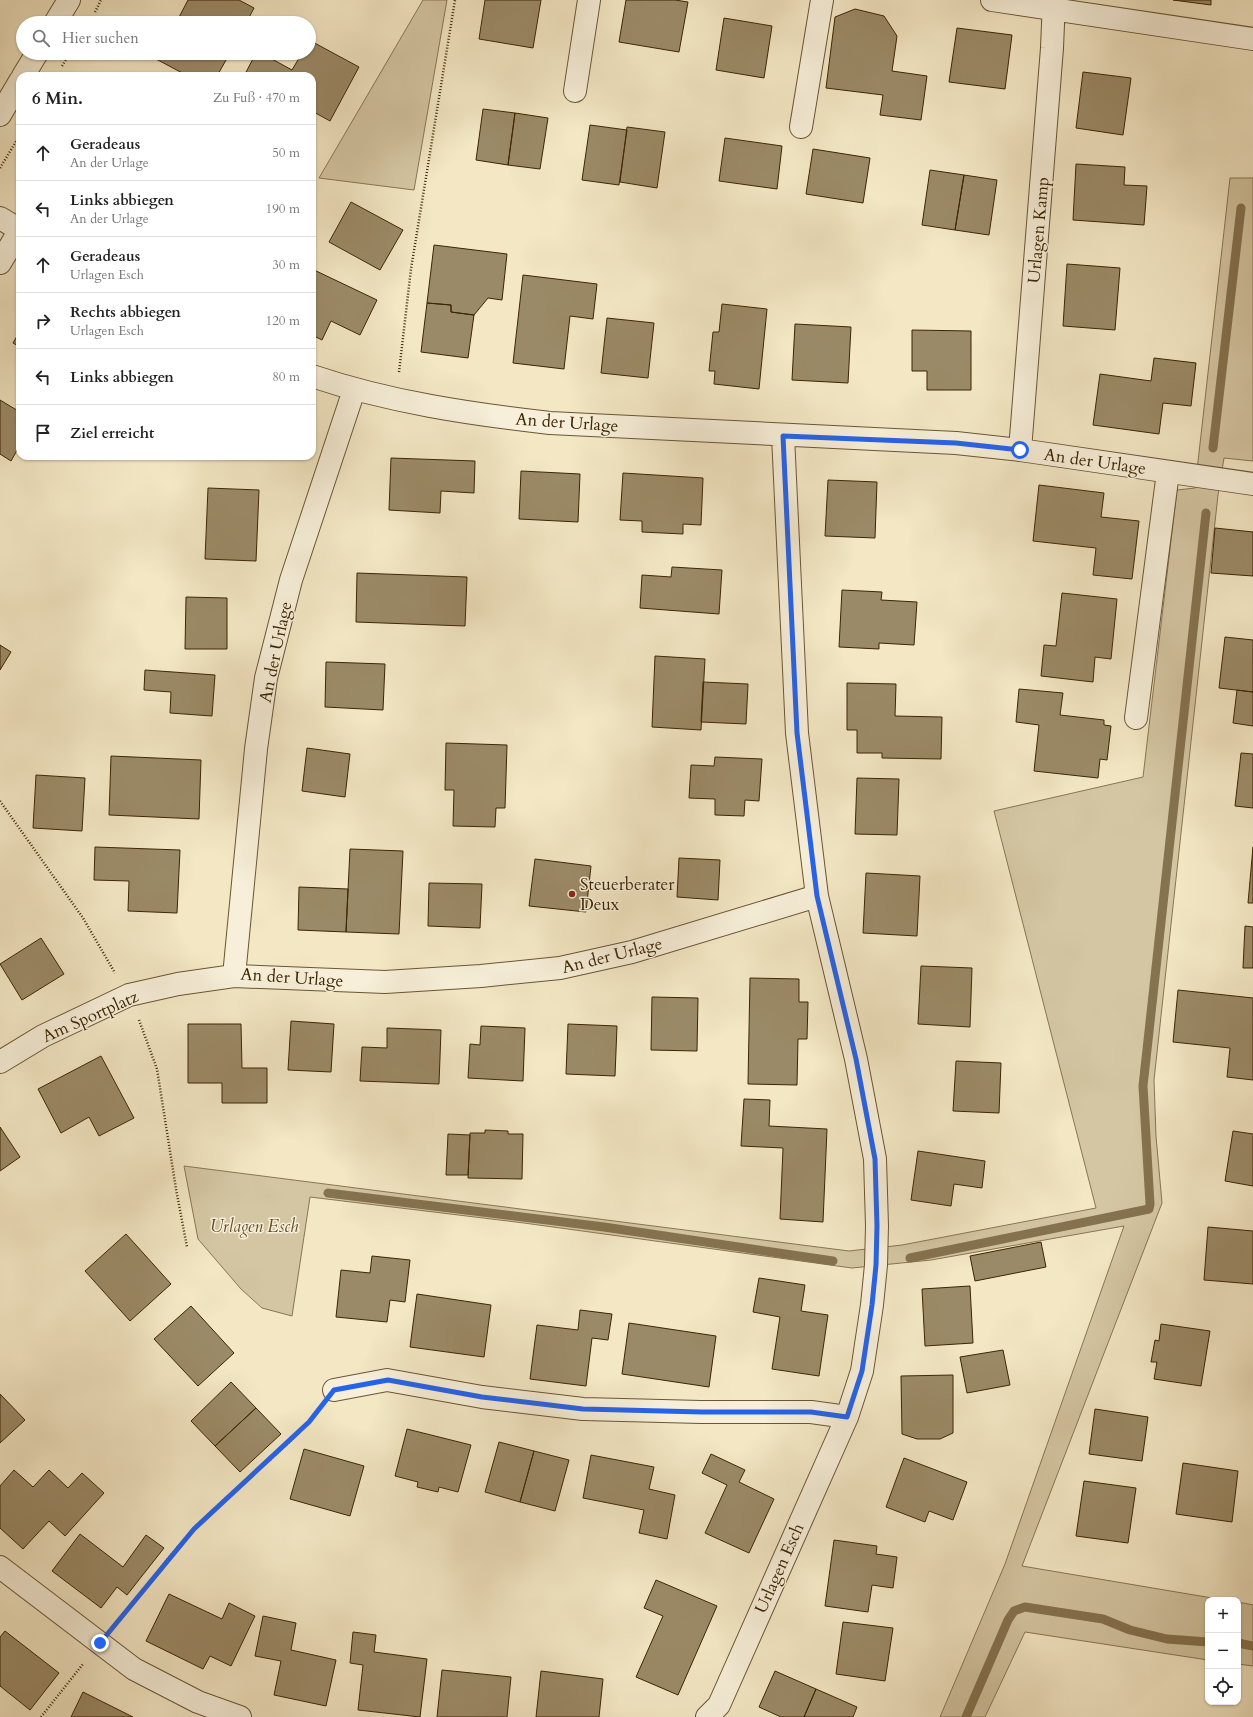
<!DOCTYPE html>
<html lang="de">
<meta charset="utf-8">
<style>
body{margin:0;font-family:Cardo,serif;background:#f2f2f2;color:#222}
.controls{position:absolute;right:12px;bottom:12px;display:grid;overflow:hidden;border-radius:8px;box-shadow:0 1px 3px #0004}
.controls button{width:36px;height:36px;display:grid;place-items:center;padding:0;border:0;border-bottom:1px solid #e0e0e0;background:#fff;color:#222;font:20px sans-serif}
.stop{position:absolute;width:12px;height:12px;margin:-9px;border:3px solid #2563eb;border-radius:50%;background:#fff}
.stop.end{background:#2563eb;border-color:#fff;box-shadow:0 1px 4px #0008}
.list{margin:0;padding:0;list-style:none}
h2{display:flex;justify-content:space-between;align-items:center;height:52px;margin:0;padding:0 16px;font-size:17px}
h2 small{font-size:13px;font-weight:400;color:#767676}
.list li{display:grid;grid-template-columns:26px 1fr auto;gap:12px;align-items:center;box-sizing:border-box;height:56px;padding:0 16px;border-top:1px solid #e0e0e0}
.list b{display:block;font-size:15px;white-space:nowrap}
.list p{margin:0;font-size:13px;white-space:nowrap;color:#767676}
.list em{font-size:13px;font-style:normal;color:#767676}
.icon{flex:none;width:22px;height:22px;fill:none;stroke:currentColor;stroke-width:2;stroke-linecap:round;stroke-linejoin:round}
.map{position:relative;flex:none;width:1253px;height:1717px;overflow:hidden}
.search{position:absolute;background:#fff;box-shadow:0 1px 3px #0004;left:16px;top:16px;width:300px;height:44px;display:flex;align-items:center;gap:10px;box-sizing:border-box;padding:0 14px;border-radius:22px;color:#767676;font-size:15px}
.panel{position:absolute;background:#fff;box-shadow:0 1px 3px #0004;left:16px;top:72px;width:300px;height:388px;border-radius:12px}
.map>svg:first-child{display:block}
.green{fill:#d4c6a3;stroke:#887652}
.lines{fill:none;stroke-linecap:round;stroke-linejoin:round}
.stream{stroke:#85724f;stroke-width:9}
.building{fill:#9b8a67;stroke:#3c2502}
.minor-casing{stroke:#6a5632;stroke-width:24}
.path{stroke:#3c2502;stroke-width:2.5;stroke-dasharray:1 2;stroke-linecap:butt}
.minor{stroke:#f7efd9;stroke-width:22}
.route{stroke:#2563eb;stroke-width:5}
.poi-dot{fill:#8f2418;stroke:#f7efd9;stroke-width:1.5}
.labels{text-anchor:middle;stroke-width:3;stroke-linejoin:round;paint-order:stroke}
.street-label{font-size:17px;fill:#3c2502;stroke:#f7efd9}
.poi-label{font-size:17px;fill:#3c2502;stroke:#f7efd9;text-anchor:start}
.park-label{font-size:17px;font-style:italic;fill:#624d2a;stroke:#f7efd9}
</style>
<div class="map">
<svg width="1253" height="1717" viewBox="0 0 1253 1717">
<rect width="100%" height="100%" fill="#f3e7c4"/>
<filter id="stains"><feTurbulence type="fractalNoise" baseFrequency=".005" numOctaves="4"/><feColorMatrix values="0 0 0 0 .2 0 0 0 0 .09 0 0 0 0 .02 0 0 0 .5 -.17"/></filter>
<radialGradient id="worn" r=".72"><stop offset=".6" stop-color="#630" stop-opacity="0"/><stop offset="1" stop-color="#630" stop-opacity=".3"/></radialGradient>
<!-- green -->
<path class="green" d="M 423,0 L 447,0 L 414,190 L 319,178 Z
M 1230,178 L 1253,178 L 1253,461 L 1224,458 L 1218,495 L 1154,1080 L 1156,1136 L 1162,1203 L 1022,1566 L 1224,1600 L 1208,1600 L 1208,1660 L 1025,1632 L 985,1717 L 940,1717 L 1005,1564 L 1124,1226 L 931,1260 L 852,1268 L 524,1223 L 310,1197 L 292,1316 L 262,1308 L 241,1289 L 198,1239 L 184,1166 L 849,1251 L 902,1245 L 1096,1208 L 994,811 L 1143,777 L 1177,490 L 1195,488 Z
M 1238,1602 L 1253,1605 L 1253,1666 L 1238,1664 Z"/>
<g class="lines">
<!-- stream -->
<path class="stream" d="M 1213,448 L 1241,208
M 328,1193 L 604,1227 L 833,1261
M 910,1258 L 1149,1209 L 1150,1204 L 1143,1086 L 1206,513
M 1238,1643 L 1253,1646
M 966,1717 L 1008,1620 L 1014,1611 L 1025,1607 L 1103,1619 L 1130,1630 L 1167,1639 L 1208,1642"/>
</g>
<!-- building -->
<path class="building" d="M 188,0 L 239,0 L 254,8 L 246,23 L 176,23 Z
M 485,0 L 541,0 L 533,48 L 479,39 Z
M 626,0 L 675,0 L 688,2 L 679,52 L 619,42 Z
M 1173,0 L 1211,0 L 1211,5 Z
M 855,9 L 884,16 L 897,36 L 892,71 L 927,76 L 921,120 L 880,115 L 883,95 L 826,88 L 835,17 Z
M 724,18 L 772,26 L 764,78 L 716,70 Z
M 957,28 L 1012,35 L 1005,89 L 949,82 Z
M 309,40 L 359,67 L 330,121 L 312,111 L 312,76 L 244,76 L 256,53 L 261,53 L 292,70 L 302,53 L 309,53 Z
M 160,53 L 230,53 L 217,76 L 188,76 L 156,59 Z
M 1083,72 L 1131,78 L 1123,135 L 1076,128 Z
M 483,109 L 515,113 L 508,165 L 476,160 Z
M 515,113 L 548,118 L 540,169 L 508,165 Z
M 590,125 L 627,130 L 619,185 L 582,180 Z
M 627,127 L 665,132 L 657,188 L 620,182 Z
M 725,138 L 782,146 L 777,189 L 719,181 Z
M 813,149 L 870,158 L 863,203 L 806,194 Z
M 1076,164 L 1125,167 L 1124,185 L 1147,186 L 1144,225 L 1073,220 Z
M 930,170 L 964,175 L 955,230 L 922,225 Z
M 964,175 L 997,180 L 989,235 L 955,230 Z
M 351,202 L 403,230 L 380,270 L 329,242 Z
M 434,245 L 507,254 L 502,300 L 488,298 L 474,315 L 451,312 L 451,305 L 427,303 Z
M 1067,264 L 1120,268 L 1115,330 L 1063,326 Z
M 312,269 L 377,300 L 360,335 L 331,321 L 322,340 L 312,335 Z
M 523,275 L 597,284 L 593,319 L 570,316 L 564,369 L 513,363 Z
M 427,303 L 451,305 L 451,312 L 474,315 L 468,358 L 421,352 Z
M 722,304 L 767,309 L 759,389 L 714,384 L 715,371 L 709,371 L 713,332 L 719,332 Z
M 607,318 L 654,323 L 648,378 L 601,373 Z
M 795,324 L 851,327 L 848,383 L 792,380 Z
M 912,330 L 971,331 L 971,390 L 927,390 L 927,371 L 912,371 Z
M 20,331 L 20,347 L 13,343 Z
M 1154,358 L 1196,363 L 1191,406 L 1163,403 L 1159,434 L 1093,425 L 1100,374 L 1151,381 Z
M 0,400 L 20,412 L 20,445 L 11,461 L 0,454 Z
M 391,458 L 475,461 L 474,493 L 441,491 L 440,513 L 389,510 Z
M 521,471 L 580,474 L 578,522 L 519,519 Z
M 623,473 L 703,478 L 701,525 L 683,524 L 683,534 L 642,532 L 642,521 L 620,520 Z
M 828,480 L 877,482 L 875,538 L 825,536 Z
M 1039,485 L 1104,493 L 1101,517 L 1139,521 L 1132,579 L 1093,575 L 1096,548 L 1033,541 Z
M 208,488 L 259,490 L 256,561 L 205,559 Z
M 1215,528 L 1253,532 L 1253,576 L 1211,573 Z
M 672,567 L 722,570 L 719,614 L 640,608 L 642,575 L 671,577 Z
M 357,573 L 467,577 L 465,626 L 356,622 Z
M 842,590 L 882,592 L 881,600 L 917,602 L 914,645 L 879,643 L 879,649 L 839,647 Z
M 1062,593 L 1117,599 L 1111,659 L 1095,657 L 1093,682 L 1041,676 L 1044,645 L 1056,646 Z
M 186,597 L 227,598 L 227,649 L 185,649 Z
M 1225,637 L 1253,640 L 1253,692 L 1219,688 Z
M 0,645 L 11,652 L 0,670 Z
M 655,656 L 705,659 L 701,730 L 652,727 Z
M 326,662 L 385,664 L 383,710 L 325,707 Z
M 145,670 L 215,675 L 212,716 L 170,713 L 171,692 L 144,690 Z
M 703,682 L 748,684 L 746,724 L 701,722 Z
M 847,683 L 896,684 L 895,716 L 942,717 L 941,759 L 882,758 L 882,753 L 857,753 L 857,730 L 847,730 Z
M 1019,689 L 1063,693 L 1060,715 L 1104,720 L 1104,725 L 1111,726 L 1107,760 L 1100,759 L 1098,778 L 1034,771 L 1039,725 L 1016,722 Z
M 1237,690 L 1253,692 L 1253,726 L 1233,723 Z
M 446,743 L 507,745 L 505,808 L 496,808 L 495,827 L 453,826 L 454,790 L 445,790 Z
M 307,748 L 350,754 L 345,797 L 302,791 Z
M 1241,753 L 1253,754 L 1253,808 L 1235,806 Z
M 111,756 L 201,760 L 199,819 L 109,815 Z
M 715,757 L 762,759 L 759,801 L 745,800 L 744,816 L 715,815 L 715,799 L 689,798 L 691,765 L 714,766 Z
M 36,775 L 85,778 L 82,831 L 33,828 Z
M 857,778 L 899,779 L 897,835 L 855,834 Z
M 95,847 L 180,850 L 177,913 L 128,911 L 129,881 L 94,880 Z
M 1253,847 L 1253,903 L 1248,903 Z
M 350,849 L 403,851 L 399,934 L 346,932 Z
M 679,858 L 720,860 L 718,900 L 677,897 Z
M 535,859 L 591,866 L 586,912 L 529,906 Z
M 866,873 L 920,876 L 917,936 L 863,933 Z
M 429,883 L 482,884 L 480,928 L 428,926 Z
M 299,887 L 348,889 L 346,932 L 298,930 Z
M 1245,926 L 1253,927 L 1253,968 L 1243,968 Z
M 41,938 L 64,974 L 22,1000 L 0,964 Z
M 921,966 L 972,968 L 970,1027 L 918,1024 Z
M 750,978 L 799,979 L 799,1002 L 808,1002 L 807,1039 L 798,1039 L 797,1085 L 748,1084 Z
M 1178,990 L 1253,998 L 1253,1080 L 1227,1077 L 1230,1048 L 1173,1042 Z
M 652,997 L 698,998 L 697,1051 L 651,1050 Z
M 291,1021 L 334,1024 L 331,1072 L 288,1070 Z
M 188,1024 L 241,1024 L 242,1068 L 267,1068 L 267,1103 L 222,1103 L 222,1083 L 188,1083 Z
M 568,1024 L 617,1026 L 615,1076 L 566,1074 Z
M 481,1026 L 525,1028 L 523,1081 L 468,1078 L 470,1044 L 480,1045 Z
M 387,1028 L 441,1030 L 439,1084 L 360,1081 L 362,1047 L 387,1048 Z
M 101,1056 L 134,1118 L 99,1136 L 89,1117 L 61,1133 L 38,1089 Z
M 956,1061 L 1001,1063 L 999,1113 L 953,1111 Z
M 744,1099 L 770,1100 L 769,1126 L 827,1129 L 823,1222 L 780,1219 L 783,1148 L 741,1146 Z
M 0,1127 L 20,1157 L 0,1171 Z
M 485,1130 L 508,1131 L 508,1134 L 523,1134 L 522,1179 L 468,1178 L 470,1133 L 485,1133 Z
M 1233,1131 L 1253,1134 L 1253,1186 L 1225,1181 Z
M 448,1134 L 470,1135 L 468,1175 L 446,1175 Z
M 918,1151 L 985,1161 L 982,1188 L 954,1184 L 951,1206 L 911,1200 Z
M 1208,1227 L 1253,1231 L 1253,1284 L 1204,1280 Z
M 126,1234 L 171,1284 L 130,1321 L 85,1271 Z
M 1041,1242 L 1046,1267 L 975,1281 L 970,1256 Z
M 372,1256 L 410,1260 L 405,1302 L 390,1300 L 387,1322 L 336,1317 L 341,1270 L 370,1273 Z
M 759,1278 L 805,1285 L 801,1311 L 828,1315 L 819,1376 L 772,1369 L 780,1317 L 753,1312 Z
M 970,1286 L 973,1343 L 925,1346 L 922,1289 Z
M 417,1294 L 491,1305 L 484,1357 L 410,1347 Z
M 191,1306 L 234,1353 L 198,1386 L 154,1339 Z
M 580,1310 L 612,1314 L 608,1340 L 592,1338 L 586,1386 L 530,1379 L 537,1325 L 578,1330 Z
M 629,1323 L 716,1336 L 709,1387 L 622,1374 Z
M 1161,1324 L 1210,1331 L 1201,1386 L 1154,1379 L 1157,1362 L 1151,1362 L 1155,1340 L 1159,1341 Z
M 1003,1350 L 1010,1385 L 967,1393 L 960,1357 Z
M 953,1375 L 953,1433 L 940,1439 L 917,1439 L 902,1434 L 901,1376 Z
M 231,1382 L 256,1408 L 215,1446 L 191,1421 Z
M 0,1394 L 25,1420 L 0,1443 Z
M 256,1408 L 281,1434 L 240,1472 L 215,1446 Z
M 1095,1409 L 1148,1417 L 1142,1461 L 1089,1454 Z
M 407,1429 L 471,1445 L 458,1492 L 439,1487 L 438,1492 L 417,1487 L 418,1482 L 395,1476 Z
M 499,1442 L 534,1451 L 520,1502 L 485,1492 Z
M 304,1449 L 364,1466 L 350,1516 L 290,1499 Z
M 534,1451 L 569,1460 L 555,1511 L 520,1502 Z
M 711,1454 L 745,1470 L 739,1482 L 774,1499 L 749,1553 L 705,1533 L 727,1485 L 702,1473 Z
M 591,1455 L 654,1467 L 649,1489 L 675,1495 L 667,1539 L 639,1533 L 644,1510 L 583,1498 Z
M 904,1458 L 967,1482 L 953,1520 L 929,1511 L 925,1522 L 886,1507 Z
M 1183,1463 L 1238,1471 L 1232,1522 L 1176,1514 Z
M 14,1470 L 33,1487 L 49,1470 L 68,1488 L 82,1473 L 104,1493 L 65,1536 L 49,1521 L 23,1549 L 0,1528 L 0,1486 Z
M 1084,1481 L 1136,1488 L 1128,1543 L 1076,1536 Z
M 80,1534 L 123,1567 L 146,1535 L 164,1548 L 127,1595 L 117,1587 L 101,1608 L 52,1571 Z
M 834,1540 L 877,1546 L 876,1554 L 897,1557 L 893,1588 L 872,1585 L 868,1612 L 825,1606 Z
M 656,1580 L 717,1606 L 678,1695 L 636,1677 L 663,1616 L 644,1608 Z
M 169,1594 L 222,1619 L 229,1603 L 255,1616 L 231,1666 L 210,1656 L 203,1669 L 146,1641 Z
M 263,1616 L 296,1623 L 291,1650 L 336,1660 L 326,1706 L 274,1695 L 281,1661 L 255,1656 Z
M 843,1622 L 893,1628 L 885,1681 L 836,1674 Z
M 5,1631 L 59,1673 L 30,1710 L 0,1686 L 0,1637 Z
M 353,1632 L 376,1635 L 374,1652 L 427,1659 L 420,1717 L 358,1710 L 363,1665 L 350,1663 Z
M 442,1670 L 511,1677 L 507,1717 L 437,1717 Z
M 541,1671 L 603,1679 L 599,1717 L 536,1717 Z
M 775,1671 L 816,1689 L 804,1717 L 781,1717 L 759,1707 Z
M 816,1689 L 857,1707 L 853,1717 L 804,1717 Z
M 83,1692 L 133,1717 L 71,1717 Z"/>
<g class="lines">
<!-- minor casing -->
<g class="minor-casing">
<path id="minor" d="M 992,0 L 1253,39
M 55,23 L 69,0
M 23,76 L 37,53
M 575,91 L 589,0
M 0,115 L 20,81
M 801,127 L 822,0
M 0,218 L 20,230
M 0,263 L 20,230
M 312,376 C 389,402 470,414 550,423 L 956,443 L 1020,450 L 1253,484
M 1020,450 L 1052,48 L 1054,0
M 1136,718 L 1168,472
M 234,976 L 256,749 L 266,678 L 291,580 L 354,390
M 0,1062 L 43,1036 L 129,995 L 178,984 L 234,976 L 385,982 L 481,976 L 560,968 L 632,952 L 817,896
M 334,1390 L 387,1380 L 482,1397 L 583,1409 L 701,1412 L 811,1412 L 847,1417
M 0,1567 L 134,1669 L 198,1702 L 240,1717
M 707,1717 L 719,1705 L 847,1417 L 862,1371 L 872,1305 L 876,1265 L 877,1226 L 875,1159 L 856,1059 L 817,896 L 797,733 L 783,436"/>
</g>
<!-- path -->
<path class="path" d="M 95,12 L 101,0
M 62,66 L 70,53
M 0,168 L 20,135
M 399,372 L 411,269 L 455,0
M 0,801 L 83,918 L 115,973
M 139,1020 L 157,1069 L 176,1189 L 187,1247
M 117,1623 C 143,1592 166,1558 194,1529 C 233,1487 282,1456 318,1411
M 41,1717 L 83,1664"/>
<!-- minor -->
<use href="#minor" class="minor"/>
</g>
<g class="lines">
<!-- route -->
<path class="route" d="M 100,1643 L 194,1529 L 309,1422 L 334,1390 L 388,1380 L 482,1397 L 583,1409 L 702,1412 L 811,1412 L 847,1417 L 862,1371 L 872,1305 L 876,1265 L 877,1226 L 875,1159 L 856,1059 L 817,896 L 797,733 L 783,436 L 956,443 L 1020,450"/>
</g>
<!-- markers -->
<circle class="poi-dot" cx="572" cy="894" r="4"/>
<g class="labels">
<!-- street labels -->
<g class="street-label">
<text transform="translate(1038 230) rotate(-85)" y="6">Urlagen Kamp</text>
<text transform="translate(567 422) rotate(4)" y="6">An der Urlage</text>
<text transform="translate(1095 461) rotate(8)" y="6">An der Urlage</text>
<text transform="translate(275 652) rotate(-78)" y="6">An der Urlage</text>
<text transform="translate(612 955) rotate(-14)" y="6">An der Urlage</text>
<text transform="translate(292 977) rotate(4)" y="6">An der Urlage</text>
<text transform="translate(90 1016) rotate(-24)" y="6">Am Sportplatz</text>
<text transform="translate(779 1568) rotate(-66)" y="6">Urlagen Esch</text>
</g>
<!-- poi labels -->
<g class="poi-label">
<text x="580" y="890">Steuerberater<tspan x="580" dy="20">Deux</tspan></text>
</g>
<!-- park labels -->
<g class="park-label">
<text x="254" y="1232">Urlagen Esch</text>
</g>
</g>
<rect width="100%" height="100%" filter="url(#stains)"/>
<rect width="100%" height="100%" fill="url(#worn)"/>
</svg>
<div class="controls">
<button>+</button>
<button>−</button>
<button><svg class="icon" aria-label="locate" viewBox="0 0 24 24"><circle cx="12" cy="12" r="6"/><path d="M12 2v4M12 18v4M2 12h4M18 12h4"/></svg></button>
</div>
<div class="stop" style="left:1020px;top:450px"></div>
<div class="stop end" style="left:100px;top:1643px"></div>
<div class="search"><svg class="icon" aria-label="search" viewBox="0 0 24 24"><circle cx="10" cy="10" r="6"/><path d="M15 15l6 6"/></svg>Hier suchen</div>
<section class="panel">
<h2>6 Min.<small>Zu Fuß · 470 m</small></h2>
<ul class="list">
<li><svg class="icon" aria-label="ahead" viewBox="0 0 24 24"><path d="M12 20V5M6 11l6-6 6 6"/></svg><div><b>Geradeaus</b><p>An der Urlage</p></div><em>50 m</em></li>
<li><svg class="icon" aria-label="left" viewBox="0 0 24 24"><path d="M17 20v-9H6M10 6l-5 5 5 5"/></svg><div><b>Links abbiegen</b><p>An der Urlage</p></div><em>190 m</em></li>
<li><svg class="icon" aria-label="ahead" viewBox="0 0 24 24"><path d="M12 20V5M6 11l6-6 6 6"/></svg><div><b>Geradeaus</b><p>Urlagen Esch</p></div><em>30 m</em></li>
<li><svg class="icon" aria-label="right" viewBox="0 0 24 24"><path d="M7 20v-9h11M14 6l5 5-5 5"/></svg><div><b>Rechts abbiegen</b><p>Urlagen Esch</p></div><em>120 m</em></li>
<li><svg class="icon" aria-label="left" viewBox="0 0 24 24"><path d="M17 20v-9H6M10 6l-5 5 5 5"/></svg><div><b>Links abbiegen</b></div><em>80 m</em></li>
<li><svg class="icon" aria-label="arrive" viewBox="0 0 24 24"><path d="M6 21V4h12l-3 4 3 4H6"/></svg><div><b>Ziel erreicht</b></div></li>
</ul>
</section>
</div>
